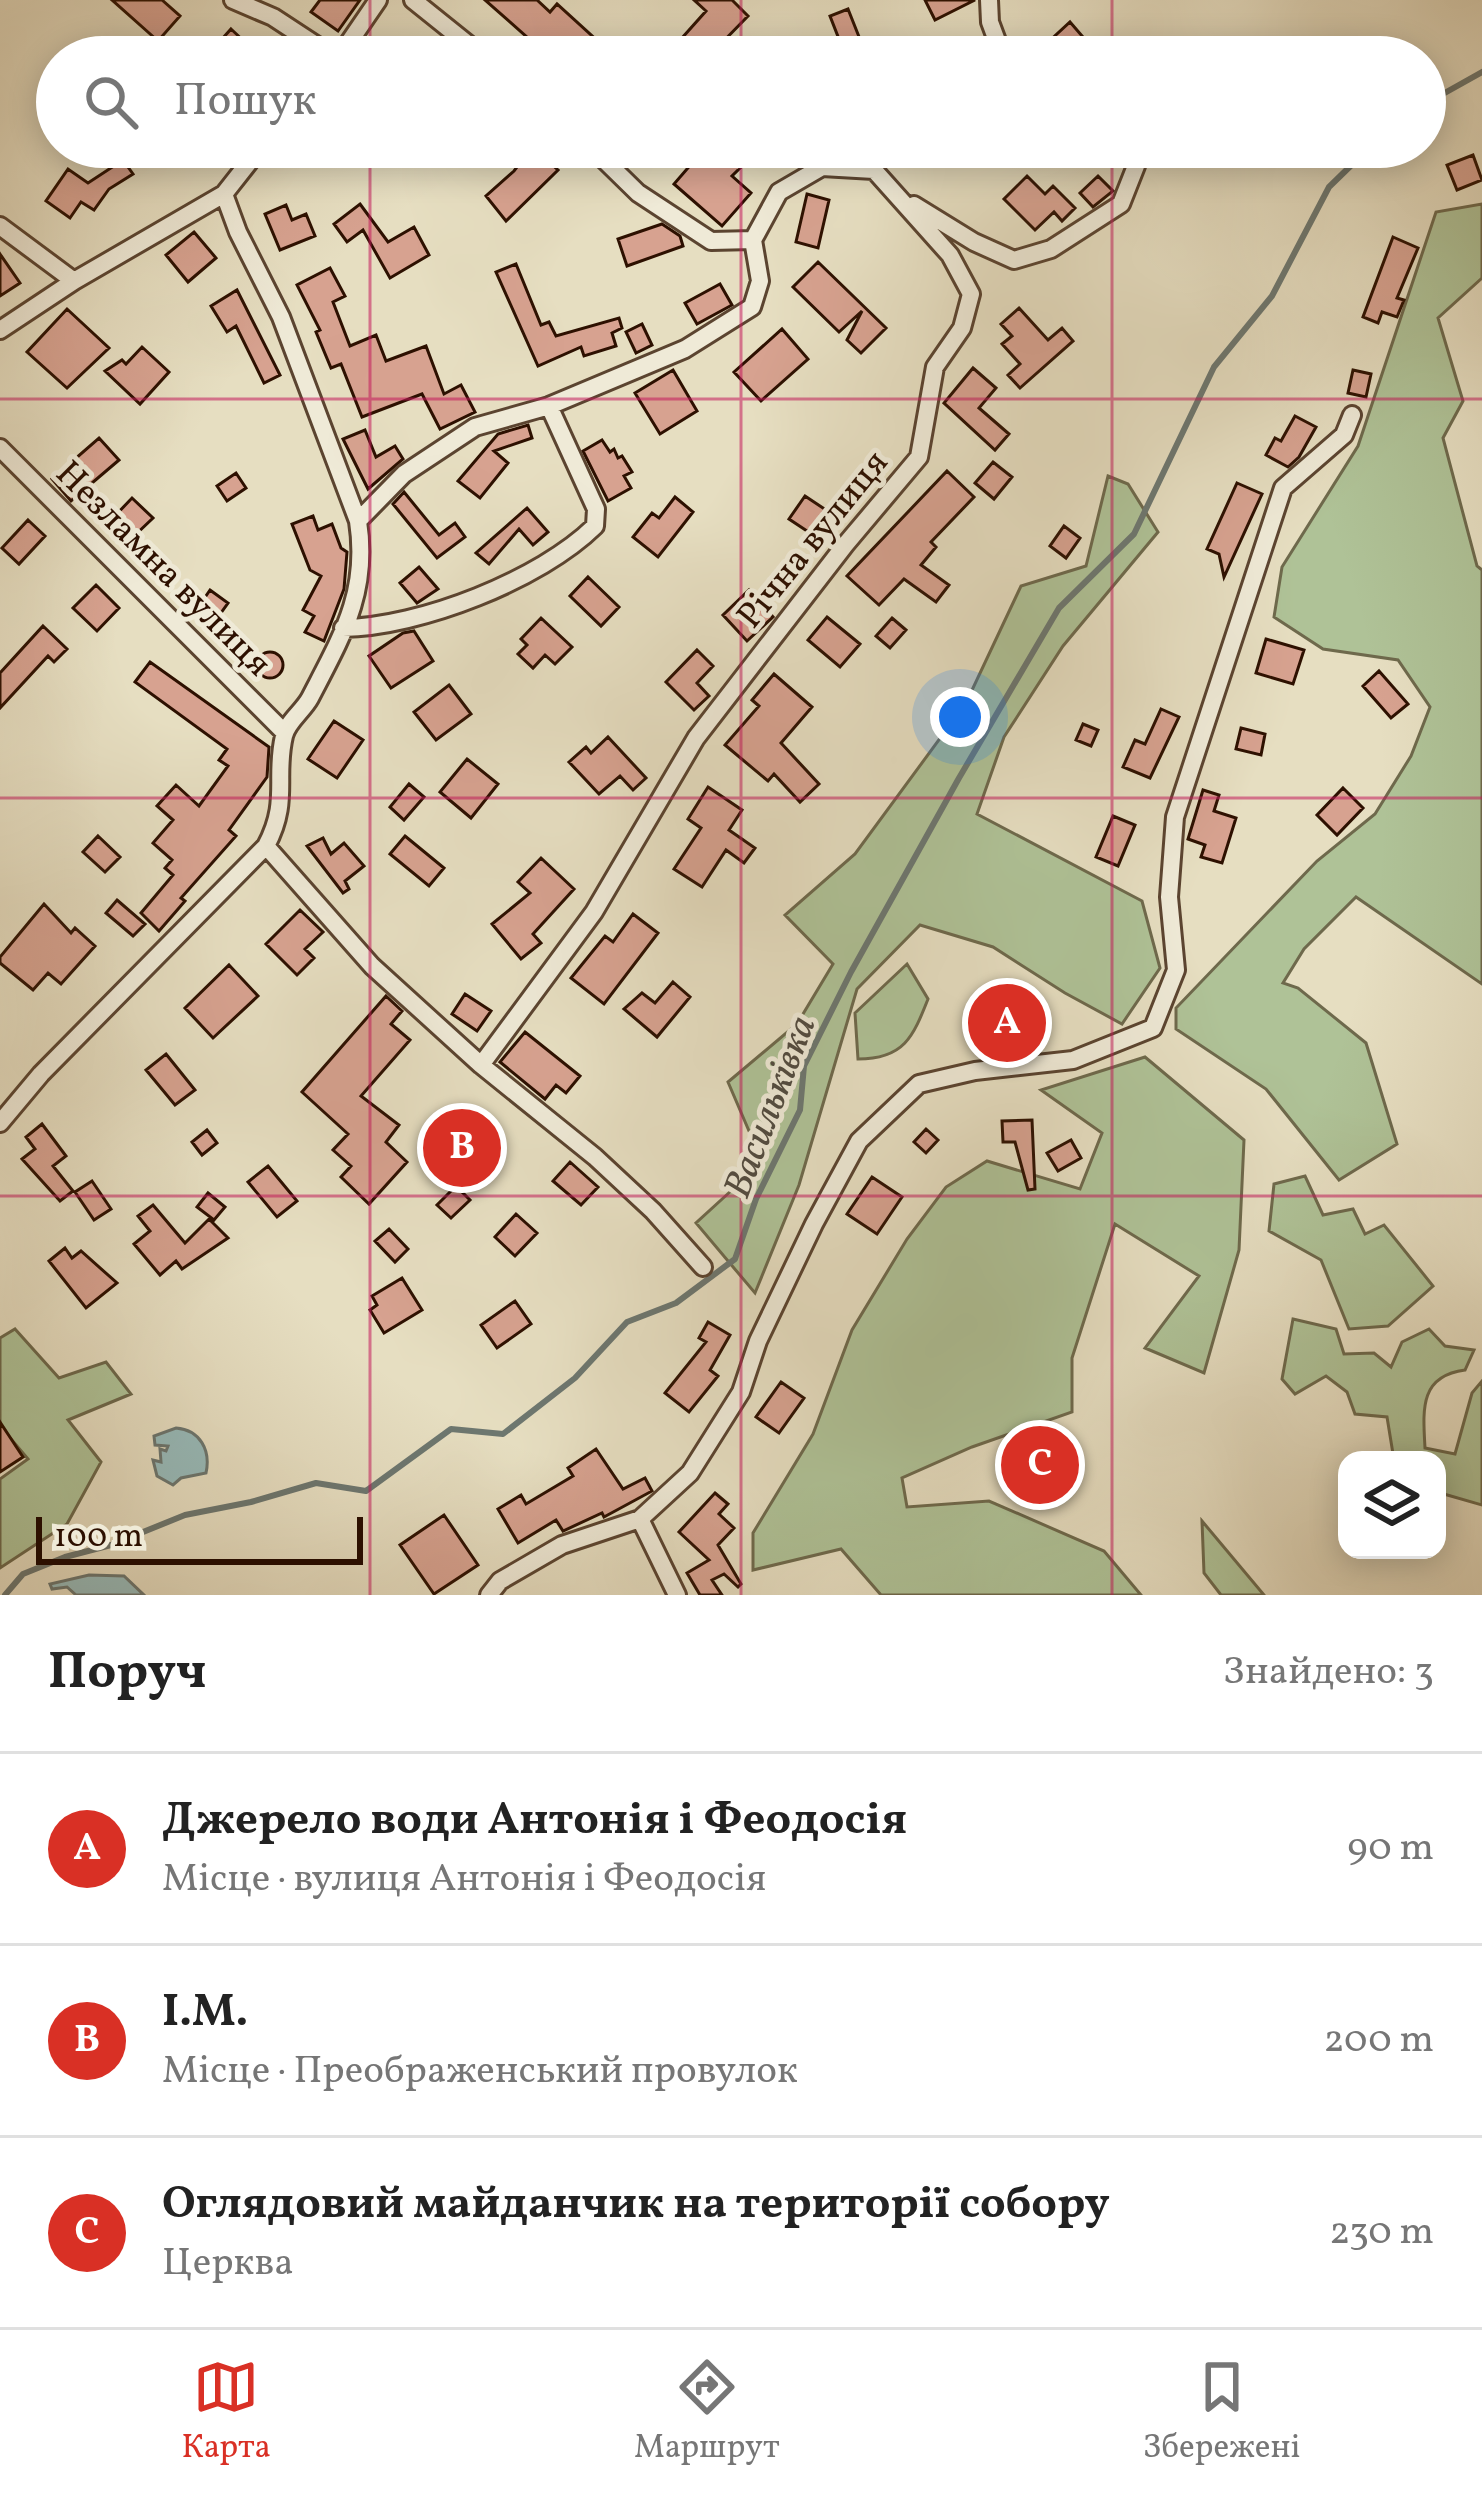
<!DOCTYPE html>
<html lang="uk">
<meta charset="utf-8">
<style>
body{margin:0;font-family:Vollkorn,serif;background:#f6f6f6;color:#222}
.controls{position:absolute;right:36px;bottom:36px;display:grid;overflow:hidden;border-radius:24px;box-shadow:0 6px 30px #0003}
.controls button{width:108px;height:108px;display:grid;place-items:center;padding:0;border:0;border-bottom:3px solid #e0e0e0;background:#fff;color:#222;font:60px sans-serif}
.scale{position:absolute;left:36px;bottom:30px;width:327px;box-sizing:border-box;padding-left:12px;border:6px solid #2d1000;border-top:0;font-size:33px;line-height:42px;white-space:nowrap;color:#2d1000;-webkit-text-stroke:9px #efead7;paint-order:stroke}
.you{position:absolute;left:960px;top:717px;width:42px;height:42px;margin:-30px;border:9px solid #fff;border-radius:50%;background:#1a73e8;box-shadow:0 0 0 18px #1a73e833}
.badge{display:grid;place-items:center;width:78px;height:78px;border-radius:50%;background:#d93025;color:#fff;font-size:39px;font-weight:700}
.pin{position:absolute;translate:-50% -50%;border:6px solid #fff;box-shadow:0 3px 12px #0006}
.list{margin:0;padding:0;list-style:none}
h2{display:flex;justify-content:space-between;align-items:center;height:156px;margin:0;padding:0 48px;font-size:51px}
h2 small{font-size:39px;font-weight:400;color:#767676}
.list li{display:grid;grid-template-columns:78px 1fr auto;gap:36px;align-items:center;box-sizing:border-box;height:192px;padding:0 48px;border-top:3px solid #e0e0e0}
.list b{display:block;font-size:45px;white-space:nowrap}
.list p{margin:0;font-size:39px;white-space:nowrap;color:#767676}
.list em{font-size:39px;font-style:normal;color:#767676}
.icon{flex:none;width:66px;height:66px;fill:none;stroke:currentColor;stroke-width:2;stroke-linecap:round;stroke-linejoin:round}
.map{position:relative;flex:none;width:1482px;height:1595px;overflow:hidden}
.search{position:absolute;background:#fff;box-shadow:0 6px 30px #0003;left:36px;right:36px;top:36px;height:132px;display:flex;align-items:center;gap:30px;box-sizing:border-box;padding:0 42px;border-radius:66px;color:#767676;font-size:45px}
.sheet{height:732px;background:#fff}
nav{display:flex;justify-content:space-around;align-items:center;box-sizing:border-box;height:168px;border-top:3px solid #e0e0e0;background:#fff;font-size:33px;color:#767676}
nav a{display:grid;justify-items:center;gap:6px}
nav .on{color:#d93025}
.map>svg:first-child{display:block}
.green{fill:#afc297;stroke:#6e694c;stroke-width:3}
.water{fill:#98bbba;stroke:#6d7770;stroke-width:3}
.lines{fill:none;stroke-linecap:round;stroke-linejoin:round}
.stream{stroke:#6d7770;stroke-width:6}
.building{fill:#d7a290;stroke:#2d1000;stroke-width:3}
.minor-casing{stroke:#5b4430;stroke-width:22}
.minor{stroke:#efead7;stroke-width:16}
.grid{fill:none;stroke:#c2185b;stroke-width:3;stroke-opacity:0.55}
.labels{text-anchor:middle;stroke-width:10;stroke-linejoin:round;paint-order:stroke}
.street-label{font-size:36px;fill:#2d1000;stroke:#efead7}
.water-label{font-size:39px;font-style:italic;fill:#524c41;stroke:#efead7}
</style>
<div class="map">
<svg width="1482" height="1595" viewBox="0 0 1482 1595">
<rect width="100%" height="100%" fill="#e6dec1"/>
<filter id="stains"><feTurbulence type="fractalNoise" baseFrequency=".00167" numOctaves="4"/><feColorMatrix values="0 0 0 0 .2 0 0 0 0 .09 0 0 0 0 .02 0 0 0 .5 -.17"/></filter>
<radialGradient id="worn" r=".72"><stop offset=".6" stop-color="#630" stop-opacity="0"/><stop offset="1" stop-color="#630" stop-opacity=".3"/></radialGradient>
<!-- green -->
<path class="green" d="M 1482,204 L 1482,278 L 1438,318 L 1463,401 L 1443,438 L 1477,566 L 1482,570 L 1482,984 L 1356,897 L 1304,949 L 1283,983 L 1298,988 L 1366,1043 L 1397,1144 L 1339,1180 L 1266,1089 L 1176,1029 L 1176,1008 L 1317,861 L 1375,814 L 1411,756 L 1430,707 L 1398,660 L 1323,649 L 1274,617 L 1282,567 L 1358,446 L 1436,212 Z
M 1108,476 L 1128,484 L 1158,532 L 1063,646 L 1004,737 L 977,814 L 1142,901 L 1160,968 L 1122,1024 L 1065,993 L 993,947 L 920,925 L 857,989 L 799,1185 L 755,1293 L 696,1223 L 732,1190 L 752,1138 L 728,1082 L 797,1024 L 833,964 L 785,915 L 855,854 L 966,703 L 1021,586 L 1086,566 Z
M 907,964 L 928,999 C 913,1037 904,1059 858,1059 L 855,1013 Z
M 1145,1057 L 1244,1140 L 1239,1250 L 1204,1373 L 1145,1348 L 1199,1276 L 1115,1224 L 1072,1358 L 1072,1412 L 972,1447 L 902,1478 L 907,1507 L 989,1501 L 1104,1551 L 1141,1595 L 881,1595 L 841,1549 L 753,1570 L 753,1533 L 813,1434 L 852,1330 L 907,1239 L 946,1187 L 987,1161 L 1080,1189 L 1102,1133 L 1041,1090 Z
M 1305,1176 L 1323,1215 L 1353,1209 L 1365,1234 L 1384,1225 L 1433,1286 L 1388,1326 L 1349,1329 L 1321,1260 L 1269,1231 L 1274,1184 Z
M 1293,1319 L 1336,1329 L 1344,1354 L 1374,1353 L 1391,1367 L 1402,1342 L 1429,1329 L 1445,1346 L 1474,1350 L 1465,1370 C 1419,1376 1423,1410 1425,1448 L 1455,1454 L 1472,1393 L 1482,1381 L 1482,1505 L 1437,1492 L 1437,1460 L 1394,1460 L 1387,1417 L 1355,1414 L 1347,1392 L 1326,1376 L 1295,1394 L 1282,1379 Z
M 15,1329 L 59,1378 L 106,1362 L 131,1394 L 68,1420 L 101,1462 L 67,1524 L 0,1568 L 0,1479 L 28,1459 L 0,1426 L 0,1338 Z
M 1202,1521 L 1264,1595 L 1221,1595 L 1204,1573 Z"/>
<!-- water -->
<path class="water" d="M 176,1428 C 200,1430 211,1450 206,1473 L 181,1478 L 173,1485 L 157,1476 L 153,1460 L 161,1462 L 160,1449 L 166,1451 L 168,1446 L 155,1445 L 154,1436 Z
M 89,1575 L 124,1576 L 144,1595 L 76,1595 L 67,1587 L 52,1589 L 50,1584 Z"/>
<g class="lines">
<!-- stream -->
<path class="stream" d="M 1425,104 L 1482,72
M 5,1595 L 23,1574 L 65,1557 L 111,1545 L 185,1515 L 251,1502 L 316,1483 L 366,1491 L 451,1429 L 503,1434 L 575,1378 L 627,1322 L 676,1303 L 735,1259 L 756,1199 L 800,1110 L 804,1066 L 851,972 L 959,778 L 1059,608 L 1134,534 L 1214,367 L 1272,296 L 1329,187 L 1370,147"/>
</g>
<!-- building -->
<path class="building" d="M 112,0 L 162,0 L 180,16 L 158,41 Z
M 320,0 L 360,0 L 338,31 L 311,12 Z
M 485,0 L 537,0 L 550,12 L 557,4 L 602,45 L 592,57 L 584,57 L 574,49 L 565,57 L 542,38 L 536,45 Z
M 694,0 L 732,0 L 748,16 L 708,57 L 665,57 L 706,11 Z
M 925,0 L 975,0 L 935,20 Z
M 848,9 L 867,57 L 846,57 L 830,16 Z
M 1070,22 L 1089,44 L 1074,57 L 1056,57 L 1045,45 Z
M 231,29 L 247,44 L 236,57 L 206,57 Z
M 532,147 L 558,170 L 506,221 L 486,196 L 514,171 Z
M 706,147 L 716,147 L 740,168 L 732,176 L 751,193 L 722,226 L 674,184 Z
M 798,147 L 843,147 L 831,155 L 807,161 Z
M 1473,155 L 1482,180 L 1457,190 L 1447,165 Z
M 123,160 L 133,174 L 109,189 L 94,210 L 81,202 L 70,218 L 46,201 L 68,169 L 88,183 Z
M 1027,176 L 1045,194 L 1053,186 L 1075,208 L 1062,221 L 1054,212 L 1035,230 L 1004,199 Z
M 1098,176 L 1113,191 L 1093,207 L 1080,193 Z
M 807,194 L 829,200 L 818,248 L 796,242 Z
M 360,204 L 388,242 L 414,227 L 429,255 L 390,278 L 363,230 L 347,242 L 334,224 Z
M 286,205 L 292,220 L 306,214 L 315,236 L 280,250 L 265,214 Z
M 662,224 L 680,236 L 683,246 L 627,266 L 618,239 Z
M 194,232 L 216,258 L 188,282 L 166,255 Z
M 1393,237 L 1418,248 L 1397,298 L 1404,300 L 1397,317 L 1382,312 L 1378,323 L 1363,317 Z
M 0,254 L 20,283 L 0,296 Z
M 818,262 L 886,328 L 861,353 L 847,340 L 862,311 L 839,332 L 793,287 Z
M 516,264 L 541,325 L 549,322 L 556,336 L 619,318 L 622,328 L 612,333 L 616,346 L 584,356 L 581,347 L 538,366 L 496,272 Z
M 330,268 L 345,296 L 333,302 L 350,346 L 376,335 L 386,361 L 426,346 L 444,394 L 461,385 L 475,412 L 440,429 L 422,394 L 362,417 L 341,364 L 331,368 L 316,332 L 320,330 L 297,285 Z
M 720,284 L 732,305 L 697,324 L 685,303 Z
M 237,290 L 280,375 L 264,383 L 236,326 L 227,332 L 211,306 Z
M 1019,308 L 1048,340 L 1062,328 L 1073,341 L 1020,388 L 1008,375 L 1020,364 L 1002,344 L 1012,336 L 1001,324 Z
M 67,309 L 109,348 L 67,388 L 27,352 Z
M 642,324 L 652,345 L 636,353 L 626,332 Z
M 782,329 L 808,359 L 761,401 L 734,372 Z
M 142,347 L 169,372 L 140,404 L 105,371 L 122,360 L 126,364 Z
M 973,368 L 996,388 L 979,408 L 1009,434 L 995,450 L 944,403 Z
M 673,370 L 697,411 L 660,434 L 635,393 Z
M 1353,370 L 1371,374 L 1366,397 L 1348,393 Z
M 1295,416 L 1316,427 L 1299,457 L 1288,467 L 1266,455 L 1275,438 L 1281,441 Z
M 528,425 L 532,438 L 494,451 L 508,463 L 480,498 L 458,481 L 498,434 Z
M 365,430 L 376,457 L 395,446 L 403,459 L 368,489 L 343,439 Z
M 99,438 L 119,460 L 71,501 L 52,479 Z
M 602,440 L 610,452 L 614,449 L 618,458 L 622,456 L 632,472 L 624,476 L 631,488 L 608,501 L 583,451 Z
M 993,462 L 1012,477 L 994,499 L 975,483 Z
M 947,471 L 974,497 L 931,542 L 936,547 L 921,565 L 949,585 L 936,602 L 904,579 L 879,605 L 847,576 Z
M 236,473 L 246,488 L 227,501 L 217,486 Z
M 1237,483 L 1262,494 L 1224,577 L 1219,554 L 1207,549 Z
M 404,492 L 439,535 L 455,523 L 465,537 L 437,558 L 393,504 Z
M 805,496 L 829,512 L 813,535 L 789,519 Z
M 675,497 L 693,512 L 658,557 L 633,537 L 652,513 L 659,518 Z
M 132,498 L 153,518 L 132,538 L 112,519 Z
M 527,508 L 548,532 L 533,545 L 519,529 L 489,564 L 476,553 Z
M 313,516 L 318,530 L 332,524 L 341,548 L 347,552 L 344,589 L 324,641 L 305,632 L 314,616 L 303,610 L 321,576 L 310,570 L 292,524 Z
M 28,520 L 45,536 L 19,564 L 2,548 Z
M 1064,526 L 1080,538 L 1066,558 L 1050,546 Z
M 419,567 L 438,589 L 417,603 L 400,583 Z
M 588,577 L 619,607 L 601,626 L 570,596 Z
M 96,585 L 119,608 L 97,631 L 73,608 Z
M 210,590 L 228,603 L 213,624 L 195,612 Z
M 749,590 L 773,617 L 747,641 L 723,615 Z
M 827,617 L 860,644 L 840,667 L 808,640 Z
M 541,618 L 572,647 L 555,664 L 545,655 L 533,668 L 518,654 L 527,645 L 521,639 Z
M 892,618 L 906,630 L 890,648 L 876,636 Z
M 43,626 L 67,649 L 54,662 L 48,656 L 0,708 L 0,673 Z
M 414,631 L 433,661 L 391,688 L 369,656 L 403,633 Z
M 1266,639 L 1304,650 L 1293,684 L 1256,673 Z
M 697,650 L 713,666 L 697,683 L 709,696 L 694,710 L 666,682 Z
M257 665a13 13 0 1 1 26 0a13 13 0 1 1-26 0Z
M 150,662 L 269,747 L 267,777 L 229,830 L 236,836 L 181,898 L 185,901 L 159,931 L 141,913 L 173,875 L 165,868 L 172,860 L 153,843 L 173,820 L 157,806 L 176,785 L 199,806 L 228,766 L 219,760 L 227,749 L 135,682 Z
M 1379,671 L 1408,704 L 1391,718 L 1363,686 Z
M 774,674 L 812,707 L 781,743 L 819,784 L 800,802 L 774,774 L 768,781 L 725,745 L 759,706 L 752,700 Z
M 449,685 L 471,714 L 436,740 L 414,712 Z
M 1161,709 L 1179,717 L 1150,778 L 1123,767 L 1135,740 L 1145,744 Z
M 334,721 L 363,740 L 337,778 L 308,759 Z
M 1083,724 L 1098,730 L 1091,746 L 1076,740 Z
M 1241,728 L 1265,734 L 1261,755 L 1236,749 Z
M 608,737 L 646,778 L 633,790 L 620,776 L 599,794 L 569,762 L 586,747 L 591,753 Z
M 467,759 L 498,784 L 471,818 L 440,792 Z
M 409,784 L 424,797 L 404,820 L 390,807 Z
M 708,787 L 742,810 L 729,830 L 755,848 L 744,863 L 726,850 L 702,887 L 674,869 L 701,828 L 688,819 Z
M 1343,788 L 1363,808 L 1337,835 L 1317,815 Z
M 1203,790 L 1219,795 L 1214,811 L 1236,818 L 1222,863 L 1201,857 L 1205,845 L 1188,839 Z
M 1113,816 L 1135,825 L 1118,866 L 1096,857 Z
M 98,836 L 120,857 L 105,872 L 83,852 Z
M 405,836 L 444,868 L 429,886 L 390,854 Z
M 323,838 L 331,854 L 344,843 L 364,866 L 345,881 L 349,889 L 343,893 L 307,846 Z
M 541,858 L 574,889 L 533,934 L 541,943 L 521,959 L 492,924 L 530,893 L 518,882 Z
M 117,900 L 145,924 L 133,936 L 106,913 Z
M 44,904 L 71,933 L 75,928 L 95,946 L 61,984 L 48,973 L 33,990 L 0,963 L 0,957 Z
M 300,910 L 323,932 L 305,949 L 314,958 L 297,975 L 266,944 Z
M 633,914 L 658,933 L 604,1004 L 571,978 L 605,936 L 613,942 Z
M 229,965 L 258,996 L 213,1038 L 185,1008 Z
M 673,982 L 690,997 L 657,1037 L 624,1009 L 642,993 L 655,1003 Z
M 1027,991 L 1041,1002 L 998,1056 L 989,1057 L 972,1043 L 1013,992 L 1021,998 Z
M 465,994 L 491,1011 L 477,1031 L 452,1014 Z
M 386,996 L 402,1011 L 391,1024 L 410,1040 L 361,1096 L 399,1125 L 386,1142 L 407,1162 L 369,1204 L 341,1177 L 351,1166 L 333,1150 L 348,1134 L 302,1092 Z
M 525,1032 L 580,1076 L 566,1093 L 556,1085 L 545,1099 L 500,1062 Z
M 166,1054 L 195,1090 L 175,1105 L 146,1070 Z
M 1032,1120 L 1035,1189 L 1028,1190 L 1015,1142 L 1003,1142 L 1002,1121 Z
M 459,1122 L 488,1147 L 465,1174 L 436,1150 Z
M 42,1124 L 66,1156 L 53,1166 L 73,1191 L 60,1201 L 22,1159 L 35,1149 L 26,1137 Z
M 926,1129 L 938,1140 L 926,1153 L 914,1142 Z
M 207,1130 L 217,1143 L 202,1155 L 192,1142 Z
M 1071,1140 L 1081,1158 L 1058,1171 L 1047,1153 Z
M 570,1162 L 598,1187 L 581,1205 L 553,1181 Z
M 268,1166 L 297,1201 L 277,1217 L 248,1182 Z
M 872,1177 L 902,1197 L 877,1234 L 847,1214 Z
M 92,1181 L 111,1209 L 94,1220 L 75,1192 Z
M 456,1186 L 470,1200 L 451,1218 L 437,1205 Z
M 208,1193 L 225,1207 L 214,1220 L 197,1207 Z
M 153,1205 L 185,1243 L 209,1219 L 228,1238 L 182,1269 L 176,1261 L 160,1275 L 134,1244 L 150,1231 L 138,1216 Z
M 516,1214 L 537,1233 L 515,1256 L 495,1237 Z
M 389,1229 L 408,1249 L 395,1262 L 375,1241 Z
M 65,1248 L 72,1258 L 81,1251 L 117,1283 L 86,1308 L 49,1261 Z
M 402,1278 L 422,1310 L 384,1333 L 370,1310 L 377,1305 L 372,1296 Z
M 515,1301 L 531,1324 L 497,1348 L 481,1325 Z
M 708,1322 L 730,1335 L 710,1370 L 718,1376 L 689,1412 L 665,1393 L 706,1342 L 699,1338 Z
M 781,1382 L 804,1398 L 779,1433 L 756,1417 Z
M 0,1422 L 23,1457 L 0,1472 Z
M 596,1449 L 623,1489 L 645,1478 L 652,1491 L 604,1517 L 602,1513 L 563,1531 L 556,1520 L 518,1543 L 498,1509 L 521,1495 L 526,1504 L 573,1476 L 568,1468 Z
M 715,1493 L 728,1504 L 719,1514 L 734,1528 L 718,1545 L 741,1584 L 738,1587 L 724,1574 L 712,1580 L 722,1595 L 700,1595 L 687,1573 L 709,1560 L 679,1532 Z
M 444,1515 L 478,1565 L 434,1594 L 400,1545 Z"/>
<g class="lines">
<!-- minor casing -->
<g class="minor-casing">
<path id="minor" d="M 233,0 L 273,17 L 334,57
M 413,0 L 484,57
M 989,0 L 990,22 L 1003,57
M 339,57 L 378,0
M 591,147 L 638,193 L 711,241 L 753,240
M 914,205 L 974,242 L 1014,260 L 1051,249 L 1121,204 L 1136,166 L 1125,147
M 0,226 L 74,281
M 0,330 L 74,281 L 224,194
M 0,448 L 284,732
M 358,521 L 404,474 L 475,427 L 549,406 L 685,349 L 752,307 L 760,281 L 753,240
M 343,628 C 420,627 540,580 595,526 L 596,509 L 549,406
M 266,846 L 372,966 L 481,1065 L 595,1157 L 653,1211 L 703,1267
M 481,1065 L 594,912 L 696,738 L 845,545 L 919,457 L 935,367 L 962,328 L 971,294 L 950,255 L 874,170 L 822,167 L 779,192 L 753,240
M 0,1123 L 41,1074 L 266,846 C 290,801 274,778 284,736 C 287,722 303,711 310,698 C 342,636 369,592 358,521 L 281,317 L 238,232 L 224,194 L 261,147
M 640,1519 L 677,1595
M 489,1595 L 500,1581 L 562,1545 L 640,1519 L 690,1473 L 741,1392 L 758,1341 L 814,1224 L 859,1141 L 919,1084 L 975,1071 L 1073,1060 L 1153,1028 L 1176,970 L 1169,897 L 1175,817 L 1283,488 L 1344,435 L 1352,415"/>
</g>
<!-- minor -->
<use href="#minor" class="minor"/>
</g>
<!-- grid -->
<path class="grid" d="M 370,0 L 370,57M 741,0 L 741,57M 1112,0 L 1112,57M 370,147 L 370,1595M 741,147 L 741,1595M 1112,147 L 1112,1595M 0,399 L 1482,399M 0,798 L 1482,798M 0,1196 L 1482,1196"/>
<g class="labels">
<!-- street labels -->
<g class="street-label">
<text transform="translate(811 538) rotate(-51)" y="13">Річна вулиця</text>
<text transform="translate(165 567) rotate(45)" y="13">Незламна вулиця</text>
</g>
<!-- water labels -->
<g class="water-label">
<text transform="translate(768 1106) rotate(-69)" y="14">Васильківка</text>
</g>
</g>
<rect width="100%" height="100%" filter="url(#stains)"/>
<rect width="100%" height="100%" fill="url(#worn)"/>
</svg>
<div class="controls">
<button><svg class="icon" aria-label="layers" viewBox="0 0 24 24"><path d="M12 4l9 5-9 5-9-5zM3 14l9 5 9-5"/></svg></button>
</div>
<div class="scale">100 m</div>
<div class="you"></div>
<div class="pin badge" style="left:1007px;top:1023px">A</div>
<div class="pin badge" style="left:462px;top:1148px">B</div>
<div class="pin badge" style="left:1040px;top:1465px">C</div>
<div class="search"><svg class="icon" aria-label="search" viewBox="0 0 24 24"><circle cx="10" cy="10" r="6"/><path d="M15 15l6 6"/></svg>Пошук</div>
</div>
<section class="sheet">
<h2>Поруч<small>Знайдено: 3</small></h2>
<ul class="list">
<li><span class="badge">A</span><div><b>Джерело води Антонія і Феодосія</b><p>Місце · вулиця Антонія і Феодосія</p></div><em>90 m</em></li>
<li><span class="badge">B</span><div><b>І.М.</b><p>Місце · Преображенський провулок</p></div><em>200 m</em></li>
<li><span class="badge">C</span><div><b>Оглядовий майданчик на території собору</b><p>Церква</p></div><em>230 m</em></li>
</ul>
</section>
<nav>
<a class="on"><svg class="icon" aria-label="map" viewBox="0 0 24 24"><path d="M3 6l6-2 6 2 6-2v14l-6 2-6-2-6 2zM9 4v14M15 6v14"/></svg>Карта</a>
<a><svg class="icon" aria-label="directions" viewBox="0 0 24 24"><path d="M12 3l9 9-9 9-9-9zM9 14v-3h6M13 9l2 2-2 2"/></svg>Маршрут</a>
<a><svg class="icon" aria-label="saved" viewBox="0 0 24 24"><path d="M7 4h10v16l-5-4-5 4z"/></svg>Збережені</a>
</nav>
